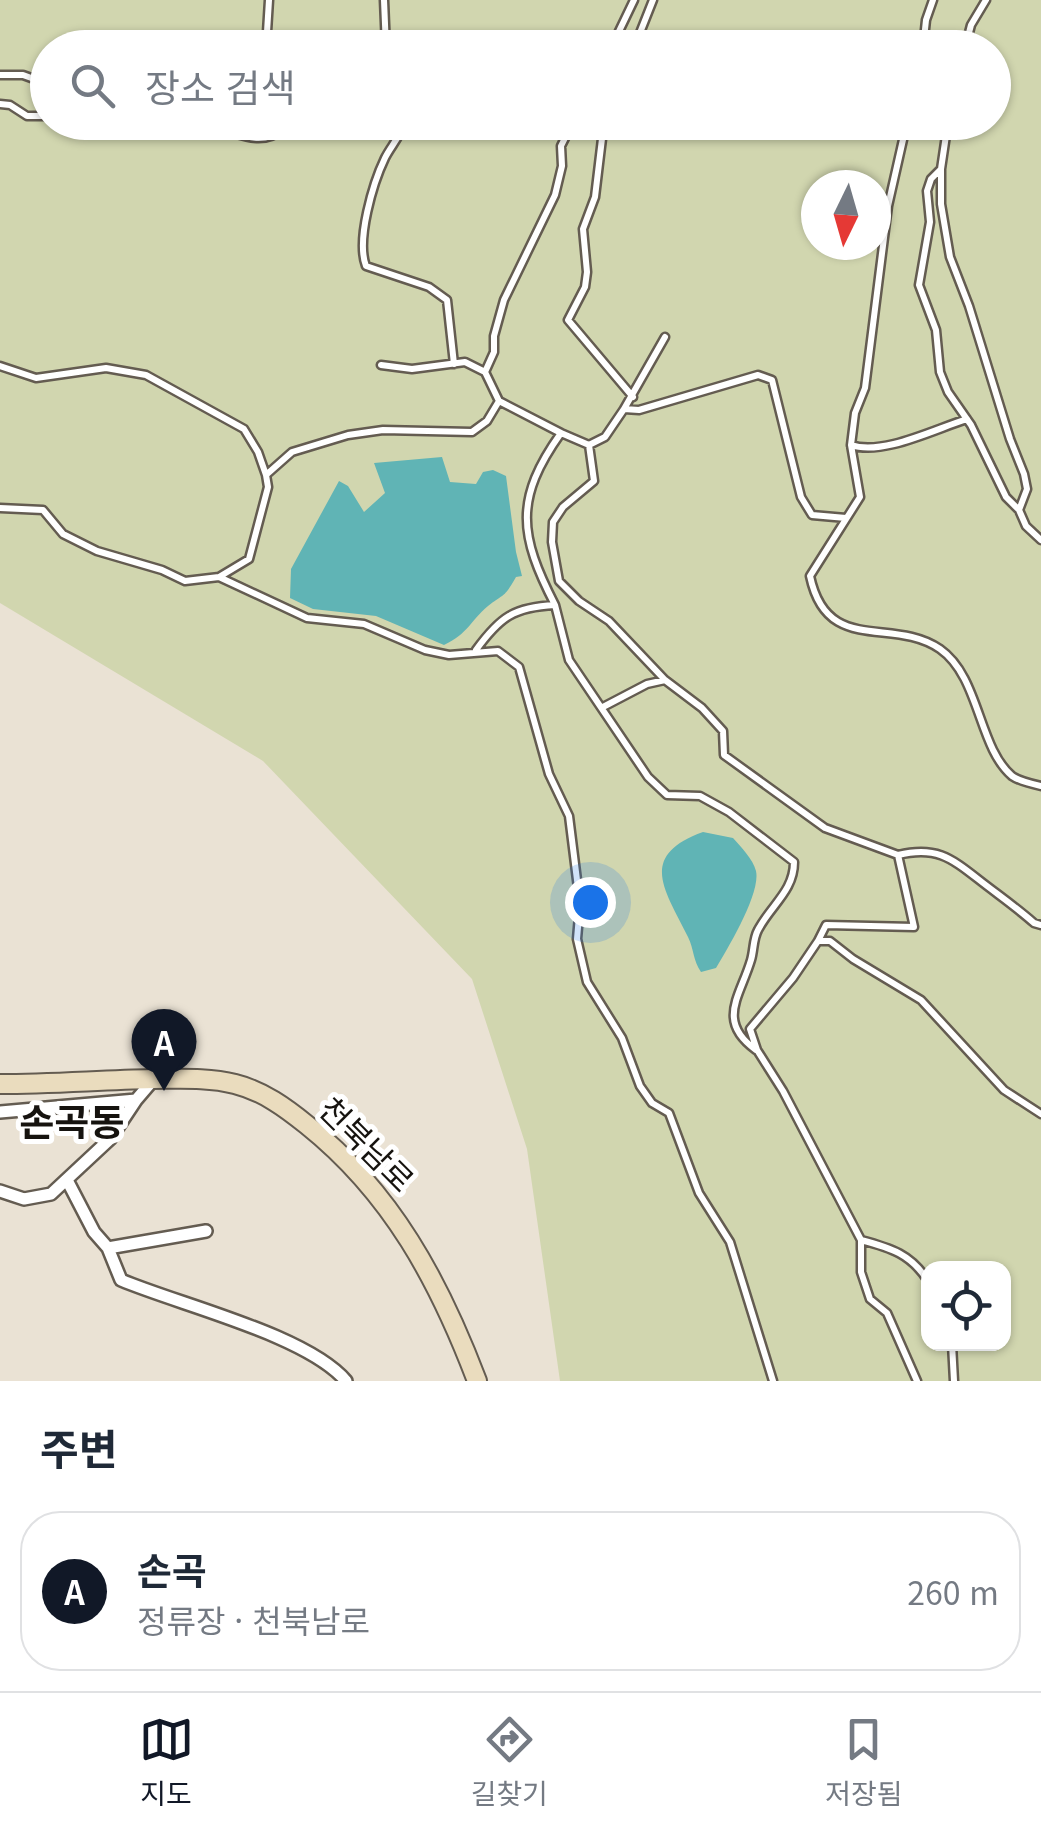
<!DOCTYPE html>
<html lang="ko">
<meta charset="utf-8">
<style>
body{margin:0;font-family:Georgia,"Noto Sans KR",serif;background:#f6f6f7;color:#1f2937}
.controls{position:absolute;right:30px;bottom:30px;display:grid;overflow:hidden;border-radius:20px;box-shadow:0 2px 8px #0004}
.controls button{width:90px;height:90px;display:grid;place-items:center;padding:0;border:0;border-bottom:2px solid #e0e1e3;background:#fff;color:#1f2937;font:50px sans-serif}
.compass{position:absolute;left:801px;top:170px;width:90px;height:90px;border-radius:50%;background:#fff;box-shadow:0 2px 8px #0004;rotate:185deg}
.you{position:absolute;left:590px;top:902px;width:35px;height:35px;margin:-25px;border:8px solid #fff;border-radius:50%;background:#1a73e8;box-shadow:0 0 0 15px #1a73e833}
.badge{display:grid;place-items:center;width:65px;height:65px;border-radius:50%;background:#111827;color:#fff;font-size:32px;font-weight:700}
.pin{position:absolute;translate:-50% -82px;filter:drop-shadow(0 2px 5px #0008)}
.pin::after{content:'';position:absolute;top:52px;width:35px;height:30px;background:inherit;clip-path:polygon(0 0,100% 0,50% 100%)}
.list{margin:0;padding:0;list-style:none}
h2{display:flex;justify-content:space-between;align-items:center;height:130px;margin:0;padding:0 40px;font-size:42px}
h2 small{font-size:32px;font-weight:400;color:#747a83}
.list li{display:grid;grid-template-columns:65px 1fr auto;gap:30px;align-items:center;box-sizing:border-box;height:160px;margin:0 20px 20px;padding:0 20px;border:2px solid #e0e1e3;border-radius:40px}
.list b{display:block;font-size:38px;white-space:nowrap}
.list p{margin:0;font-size:32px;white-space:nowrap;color:#747a83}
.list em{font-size:32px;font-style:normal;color:#747a83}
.icon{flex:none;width:55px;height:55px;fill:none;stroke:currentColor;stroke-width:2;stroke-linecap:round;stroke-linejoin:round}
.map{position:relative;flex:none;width:1041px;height:1381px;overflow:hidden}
.search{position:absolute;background:#fff;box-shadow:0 2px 8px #0004;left:30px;right:30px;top:30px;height:110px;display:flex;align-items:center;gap:25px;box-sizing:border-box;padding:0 35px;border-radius:55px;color:#747a83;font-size:38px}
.sheet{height:310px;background:#fff}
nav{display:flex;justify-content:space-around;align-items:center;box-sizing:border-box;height:140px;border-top:2px solid #e0e1e3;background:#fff;font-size:28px;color:#747a83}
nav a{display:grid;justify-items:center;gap:5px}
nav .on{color:#111827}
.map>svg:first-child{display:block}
.green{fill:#d1d6af;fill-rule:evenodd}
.water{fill:#60b4b5}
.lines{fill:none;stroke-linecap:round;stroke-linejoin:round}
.service-casing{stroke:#645c51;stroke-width:11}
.minor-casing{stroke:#645c51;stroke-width:16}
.secondary-casing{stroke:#645c51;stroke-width:22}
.service{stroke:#fff;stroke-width:6}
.minor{stroke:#fff;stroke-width:11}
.secondary{stroke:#eadcbe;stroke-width:18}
.labels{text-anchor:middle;stroke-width:10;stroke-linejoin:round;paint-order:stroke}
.street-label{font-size:32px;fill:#16130f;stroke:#fff}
.quarter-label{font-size:38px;font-weight:bold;fill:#16130f;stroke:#fff}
</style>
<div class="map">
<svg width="1041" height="1381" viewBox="0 0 1041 1381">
<rect width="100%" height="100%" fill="#eae2d4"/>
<!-- green -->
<path class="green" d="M 0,0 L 1041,0 L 1041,1381 L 560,1381 L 527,1149 L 472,979 L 263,761 L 0,603 ZM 48,48 L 994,48 L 994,122 L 48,122 ZM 816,185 L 876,185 L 876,245 L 816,245 ZM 928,1268 L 1004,1268 L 1004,1344 L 928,1344 Z"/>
<!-- water -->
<path class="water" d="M 442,457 L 450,482 L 476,484 L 483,472 L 493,470 L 506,476 L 516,552 L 522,576 L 516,577 C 504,598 505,593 488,606 C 470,621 469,633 444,645 L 376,616 L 313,609 L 290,598 L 291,569 L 339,481 L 348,486 L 364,512 L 385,493 L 374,463 Z
M 703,832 L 733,838 C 741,847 753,859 756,871 C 761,893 728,948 716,968 L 701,972 C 693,961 694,949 688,937 C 665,890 637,856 703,832 Z"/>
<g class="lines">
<!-- service casing -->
<g class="service-casing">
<path id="service" d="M 384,0 L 386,48
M 266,48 L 269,0
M 611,48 L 634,0
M 634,48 L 653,0
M 923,48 L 926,20 L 933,0
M 965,48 L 971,25 L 986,0
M 0,75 L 23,75 L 48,84
M 0,104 L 10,105 L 27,116 L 48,116
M 139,122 C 168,147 169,127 198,125 C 226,124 256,152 283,129 L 283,122
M 404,122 C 401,136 391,146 385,158 C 373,183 356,240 366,266 L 429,287 L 447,300 L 454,364
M 604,122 L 595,197 L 583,229 L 587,272 L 585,287 L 568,320 L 633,397
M 907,122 L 888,206 L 865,388 L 855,413 L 851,445 C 882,456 935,429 967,419
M 948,122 L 941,169 L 941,204 L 950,257 L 969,306 L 1010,439 L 1024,474 L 1027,489 L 1019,510 L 1026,526 L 1041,540
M 940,170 L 931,179 L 927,191 L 930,222 L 919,285 L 936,330 L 940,372 L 948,392 L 971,425 L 1006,497 L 1019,510
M 381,365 L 412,369 L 465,362 L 485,372
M 0,366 L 36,378 L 106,368 L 146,375 L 244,429 L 258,452 L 266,475
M 624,409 L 665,337
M 561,433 L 499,401 L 485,372 L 494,352 L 494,336 L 504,300 L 555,195 L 562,166 L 561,146 L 573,122
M 589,445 L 605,437 L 624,409 L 639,410 L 758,375 L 772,380 L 801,497 L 812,515 L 846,518
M 851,445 L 860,497 L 810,576 C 827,656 892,616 940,649 C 980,677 978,747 1012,776 C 1019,781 1032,784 1041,786
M 0,508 L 43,510 L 63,534 L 97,551 L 162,570 L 185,581 L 219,577 L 307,618 L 364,624 L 425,650 L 449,655 L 498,651 L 519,667 L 549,774 L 569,816 L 580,904 L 577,939 L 587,982 L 622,1038 L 640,1086 L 652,1103 L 669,1113 L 699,1193 L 730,1242 L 773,1381
M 219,577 L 249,559 L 268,487 L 266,475 L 292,452 L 348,435 L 383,430 L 472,432 L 487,421 L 499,401
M 555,605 C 519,535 514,499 561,433 L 589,445 L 594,481 L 563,507 L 553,522 L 552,542 L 559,581 L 579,601 L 609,621 L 665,680
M 476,650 C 500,617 514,607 555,605 L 569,660 L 648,777 L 667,795 L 700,796 L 729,812 L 794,862 C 794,891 771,905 758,930 C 753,939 754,950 751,960 C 740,997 716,1021 756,1050
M 603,707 L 647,684 L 665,680 L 702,708 L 723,731 L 724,755 L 825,828 L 898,855
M 818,941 L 826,925 L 914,927 L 898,855 C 935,846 950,857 978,879 C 997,894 1016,907 1034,923 L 1041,925
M 861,1240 C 891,1248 911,1254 928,1281
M 952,1344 L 954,1381
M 917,1381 L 887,1313 L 870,1299 L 861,1272 L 861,1240 L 783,1091 L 757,1050 L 750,1029 L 793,978 L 818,941 L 830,941 L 853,959 L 921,1000 L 1004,1090 L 1041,1114"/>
</g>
<!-- minor casing -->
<g class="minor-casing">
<path id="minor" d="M 0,1112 L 136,1100
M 67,1180 L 94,1232 L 108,1248 L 121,1280 C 180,1305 307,1335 346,1381
M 0,1191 L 24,1199 L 51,1194 L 110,1139 L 136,1100 L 154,1079
M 108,1248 L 206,1231"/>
</g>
<!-- secondary casing -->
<g class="secondary-casing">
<path id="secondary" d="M 0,1084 C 51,1084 101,1080 152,1079 C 179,1079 208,1077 235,1084 C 263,1091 286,1108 307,1125 C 392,1193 439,1281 477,1381"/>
</g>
<!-- service -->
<use href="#service" class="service"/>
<!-- minor -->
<use href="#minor" class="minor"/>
<!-- secondary -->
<use href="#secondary" class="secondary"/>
</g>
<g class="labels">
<!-- street labels -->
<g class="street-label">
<text transform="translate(366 1145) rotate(45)" y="11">천북남로</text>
</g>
<!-- quarter labels -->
<g class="quarter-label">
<text x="72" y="1136">손곡동</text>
</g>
</g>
</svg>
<div class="controls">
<button><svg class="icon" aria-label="locate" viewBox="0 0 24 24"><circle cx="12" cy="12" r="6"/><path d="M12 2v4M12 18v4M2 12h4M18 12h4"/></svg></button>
</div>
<svg class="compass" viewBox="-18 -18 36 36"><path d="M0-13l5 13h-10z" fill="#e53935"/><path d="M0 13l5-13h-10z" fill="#747a83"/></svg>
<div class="you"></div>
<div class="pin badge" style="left:164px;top:1091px">A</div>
<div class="search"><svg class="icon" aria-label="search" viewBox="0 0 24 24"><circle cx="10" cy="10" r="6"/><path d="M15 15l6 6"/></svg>장소 검색</div>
</div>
<section class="sheet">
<h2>주변<small></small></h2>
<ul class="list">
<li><span class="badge">A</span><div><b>손곡</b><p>정류장 · 천북남로</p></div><em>260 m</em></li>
</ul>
</section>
<nav>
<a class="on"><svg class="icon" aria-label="map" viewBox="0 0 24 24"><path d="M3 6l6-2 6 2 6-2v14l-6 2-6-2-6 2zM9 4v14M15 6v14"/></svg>지도</a>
<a><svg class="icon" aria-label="directions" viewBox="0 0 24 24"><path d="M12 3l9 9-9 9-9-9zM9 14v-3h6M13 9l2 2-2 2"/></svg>길찾기</a>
<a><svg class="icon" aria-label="saved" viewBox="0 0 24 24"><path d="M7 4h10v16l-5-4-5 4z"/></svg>저장됨</a>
</nav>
